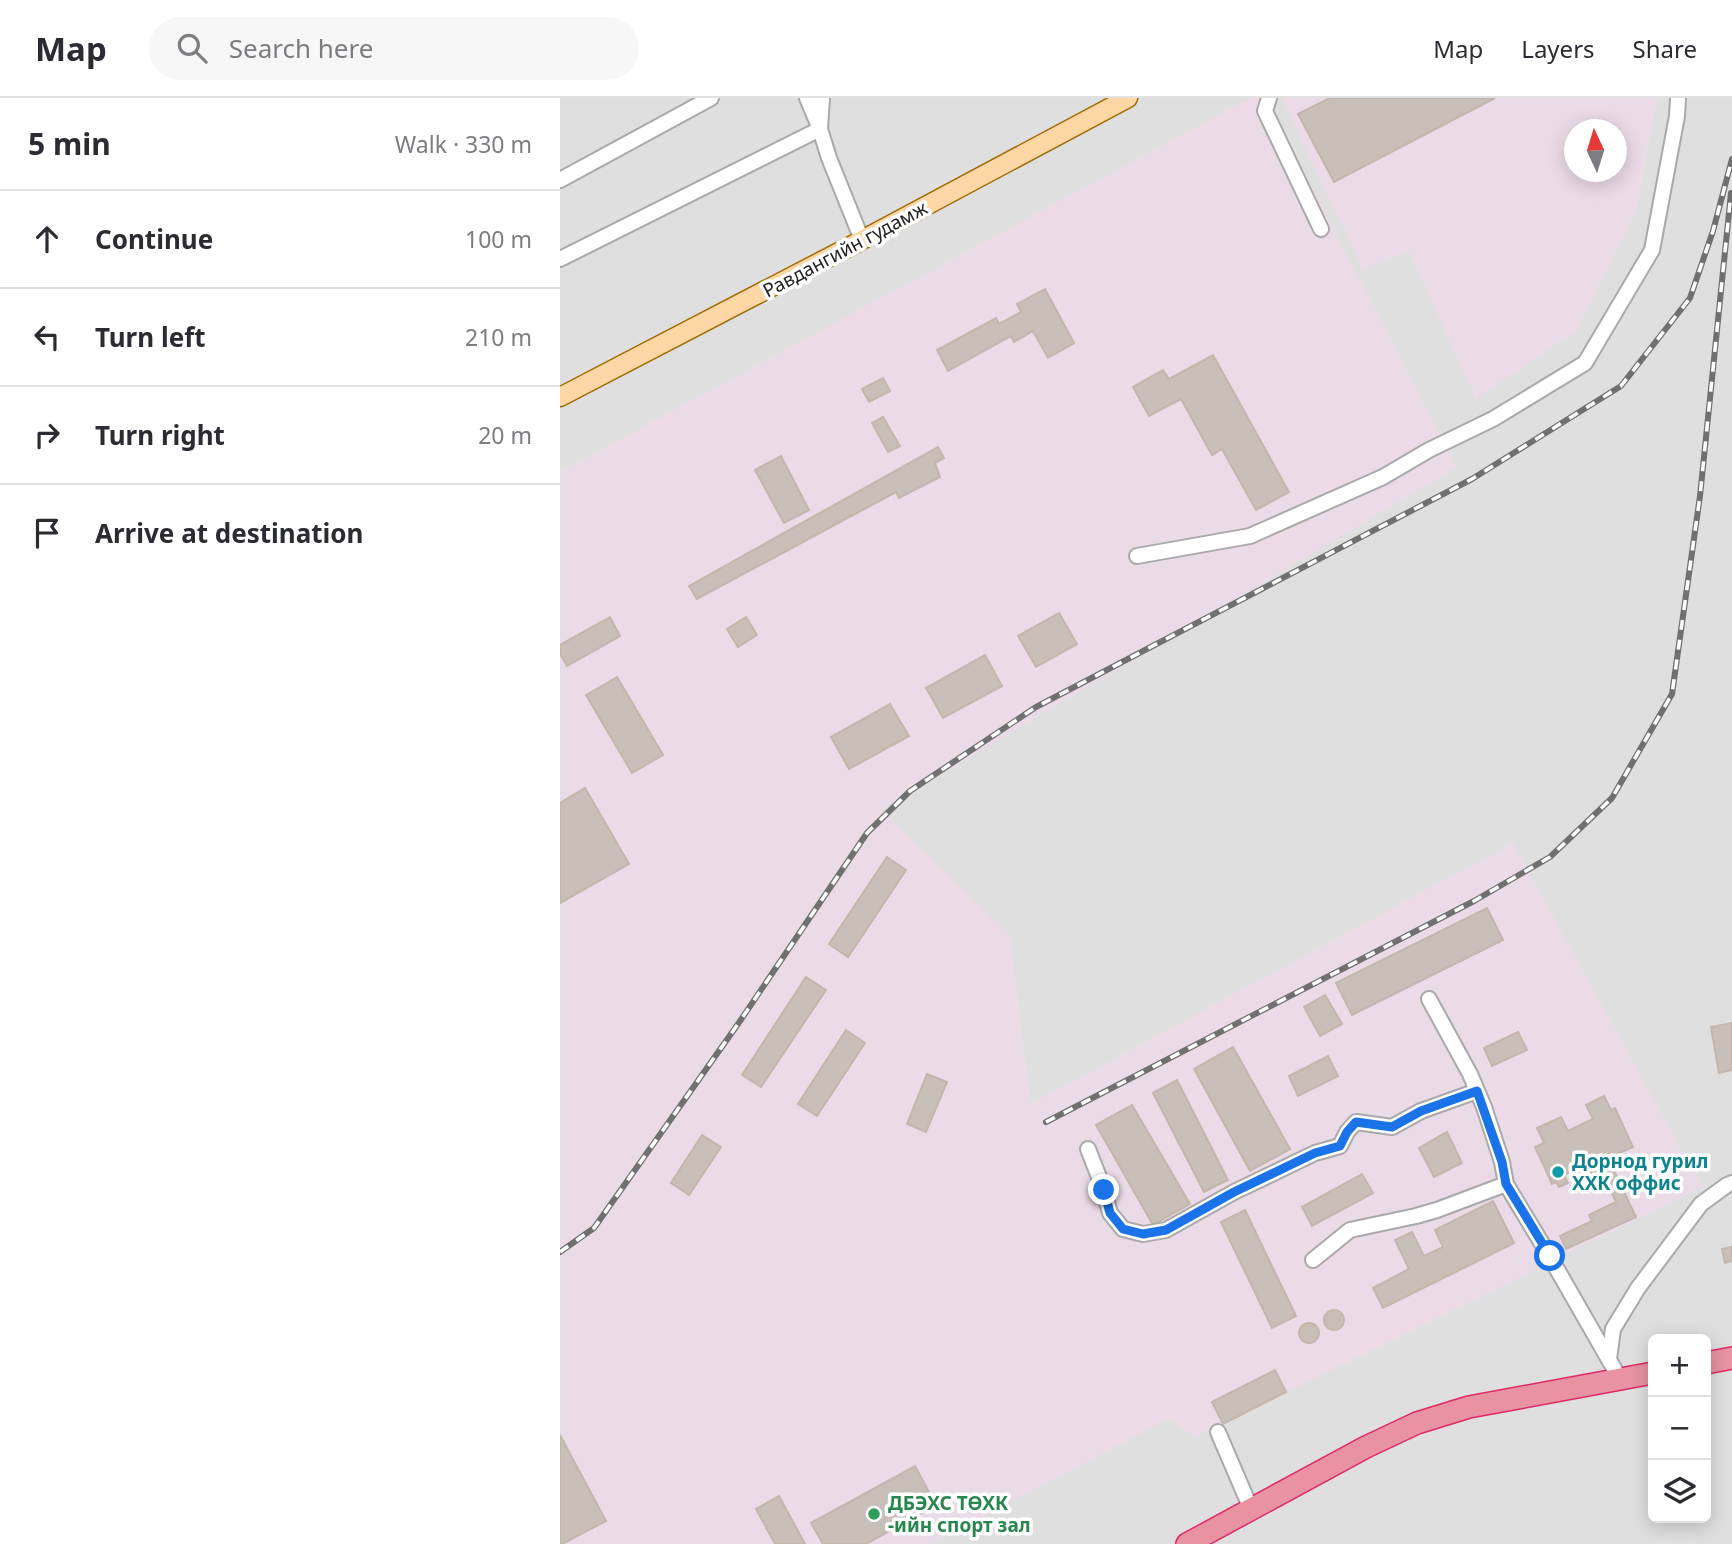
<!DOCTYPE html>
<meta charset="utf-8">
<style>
body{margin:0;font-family:"Noto Sans",sans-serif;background:#f7f7f7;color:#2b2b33}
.controls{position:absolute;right:21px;bottom:21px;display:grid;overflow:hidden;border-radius:10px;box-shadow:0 4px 18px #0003}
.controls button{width:63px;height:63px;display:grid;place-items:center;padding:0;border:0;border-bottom:2px solid #e1e1e2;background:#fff;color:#2b2b33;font:35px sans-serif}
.compass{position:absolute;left:1004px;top:21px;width:63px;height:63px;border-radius:50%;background:#fff;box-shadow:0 4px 18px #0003;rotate:356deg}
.stop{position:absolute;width:21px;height:21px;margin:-16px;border:5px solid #1a73e8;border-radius:50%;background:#fff}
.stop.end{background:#1a73e8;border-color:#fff;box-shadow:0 2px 7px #0008}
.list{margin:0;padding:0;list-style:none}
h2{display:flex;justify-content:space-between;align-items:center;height:91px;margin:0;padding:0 28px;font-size:30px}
h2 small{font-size:23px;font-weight:400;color:#7c7c81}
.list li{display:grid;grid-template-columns:46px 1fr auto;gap:21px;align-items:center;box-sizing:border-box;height:98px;padding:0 28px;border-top:2px solid #e1e1e2}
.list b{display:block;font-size:26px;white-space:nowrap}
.list em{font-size:23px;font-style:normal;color:#7c7c81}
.icon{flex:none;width:38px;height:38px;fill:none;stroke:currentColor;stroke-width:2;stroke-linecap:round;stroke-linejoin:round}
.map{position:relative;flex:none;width:1172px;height:1446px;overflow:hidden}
header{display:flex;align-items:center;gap:42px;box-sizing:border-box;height:98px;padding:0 35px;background:#fff;border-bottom:2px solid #e1e1e2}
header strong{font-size:33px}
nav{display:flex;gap:38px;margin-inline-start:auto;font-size:24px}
.search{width:490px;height:63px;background:#f7f7f7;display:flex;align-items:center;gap:18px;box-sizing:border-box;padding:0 24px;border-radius:38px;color:#7c7c81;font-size:26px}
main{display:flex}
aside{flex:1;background:#fff}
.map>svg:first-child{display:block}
.residential{fill:#e0dfdf;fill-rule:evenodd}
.industrial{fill:#ebdbe8;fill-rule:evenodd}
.building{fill:#c7bfb8;stroke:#c4b6ab;stroke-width:2}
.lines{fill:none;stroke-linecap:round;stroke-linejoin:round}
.minor-casing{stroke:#a9a9a9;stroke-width:18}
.major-casing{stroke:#a06b00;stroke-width:21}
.highway-casing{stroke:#dc2a67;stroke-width:24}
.minor{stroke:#fff;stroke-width:14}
.major{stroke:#fcd6a4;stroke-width:18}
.highway{stroke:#e892a2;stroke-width:21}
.rail-casing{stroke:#707070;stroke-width:6}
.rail{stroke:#fff;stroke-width:3.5;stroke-dasharray:10;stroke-linecap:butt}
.route{stroke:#1a73e8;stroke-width:9}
.culture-dot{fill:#0f9aa8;stroke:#fff;stroke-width:2.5}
.leisure-dot{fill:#2e9e5b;stroke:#fff;stroke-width:2.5}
.labels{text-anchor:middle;stroke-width:7;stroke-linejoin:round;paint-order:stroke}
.street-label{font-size:19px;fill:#222;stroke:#fff}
.culture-label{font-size:19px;font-weight:bold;fill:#0d838f;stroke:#fff;text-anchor:start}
.leisure-label{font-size:19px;font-weight:bold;fill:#27864d;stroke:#fff;text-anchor:start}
</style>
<header>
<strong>Map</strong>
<div class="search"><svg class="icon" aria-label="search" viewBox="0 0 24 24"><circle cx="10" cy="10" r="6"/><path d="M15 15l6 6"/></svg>Search here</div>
<nav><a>Map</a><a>Layers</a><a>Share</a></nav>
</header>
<main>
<aside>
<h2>5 min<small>Walk · 330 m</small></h2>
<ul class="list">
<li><svg class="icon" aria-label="ahead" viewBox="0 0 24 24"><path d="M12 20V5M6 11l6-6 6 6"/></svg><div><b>Continue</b></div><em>100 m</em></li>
<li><svg class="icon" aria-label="left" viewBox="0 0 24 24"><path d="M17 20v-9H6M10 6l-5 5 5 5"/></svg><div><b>Turn left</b></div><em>210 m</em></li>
<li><svg class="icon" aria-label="right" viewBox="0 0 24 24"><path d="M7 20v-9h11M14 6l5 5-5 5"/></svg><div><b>Turn right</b></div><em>20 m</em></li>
<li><svg class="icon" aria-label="arrive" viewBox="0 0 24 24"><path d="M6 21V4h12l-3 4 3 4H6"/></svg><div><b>Arrive at destination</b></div></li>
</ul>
</aside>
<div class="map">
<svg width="1172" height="1446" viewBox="0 0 1172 1446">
<rect width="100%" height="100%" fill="#f2efe9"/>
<!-- residential -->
<path class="residential" d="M 0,0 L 1172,0 L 1172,1446 L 0,1446 ZM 1014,32 L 1056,32 L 1056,74 L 1014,74 ZM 1093,1241 L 1146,1241 L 1146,1420 L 1093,1420 Z"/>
<!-- industrial -->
<path class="industrial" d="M 690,0 L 706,0 L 897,369 L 321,712 L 450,837 L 471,1006 L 953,745 L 1142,1089 L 634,1340 L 610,1320 L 370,1446 L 0,1446 L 0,374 Z
M 722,0 L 1097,0 L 1077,112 L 1017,232 L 916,301 L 849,153 L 803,171 ZM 1014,32 L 1056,32 L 1056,74 L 1014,74 Z"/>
<!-- building -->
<path class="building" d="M 770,0 L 935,0 L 774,84 L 738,16 Z
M 485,191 L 514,245 L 488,260 L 473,233 L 454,244 L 451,238 L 388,273 L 377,252 L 436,220 L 439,226 L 461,214 L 457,206 Z
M 653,257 L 729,394 L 696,412 L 662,351 L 652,357 L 621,301 L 589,318 L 573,289 L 603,272 L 609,281 Z
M 323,280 L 330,293 L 309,304 L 302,291 Z
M 323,319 L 340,348 L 328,354 L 312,325 Z
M 378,349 L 384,360 L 375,365 L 380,379 L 339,400 L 336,394 L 137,501 L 129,488 Z
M 221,358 L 249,412 L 224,425 L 195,372 Z
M 499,515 L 517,546 L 476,569 L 458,538 Z
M 50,519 L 60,538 L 7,568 L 0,556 L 0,547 Z
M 186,519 L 197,537 L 178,549 L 167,531 Z
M 425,557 L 442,588 L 383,620 L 366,590 Z
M 57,579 L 103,657 L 72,675 L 26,597 Z
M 330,606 L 349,638 L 289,671 L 271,639 Z
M 25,690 L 69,766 L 0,805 L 0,705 Z
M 327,759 L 346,772 L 288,859 L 269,846 Z
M 927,810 L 943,842 L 792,917 L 776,885 Z
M 246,879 L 266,892 L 201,989 L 182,977 Z
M 765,897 L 782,926 L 760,938 L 744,909 Z
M 1172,925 L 1172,972 L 1159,975 L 1151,929 Z
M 286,932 L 305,945 L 257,1018 L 238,1006 Z
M 958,934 L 967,952 L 932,968 L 924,950 Z
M 673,949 L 730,1051 L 690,1073 L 634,971 Z
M 768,958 L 778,978 L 738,998 L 729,978 Z
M 367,976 L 387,984 L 366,1034 L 347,1026 Z
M 617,982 L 668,1082 L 644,1094 L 593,995 Z
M 1044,998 L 1051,1012 L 1055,1010 L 1073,1049 L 1048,1060 L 1076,1119 L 1006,1151 L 1000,1138 L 1032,1123 L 1029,1117 L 1056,1104 L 1041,1072 L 1028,1078 L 1023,1068 L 1004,1077 L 1008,1085 L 999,1089 L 996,1084 L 992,1086 L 975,1049 L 984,1045 L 977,1030 L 1001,1019 L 1008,1033 L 1033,1021 L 1026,1007 Z
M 572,1007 L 630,1106 L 593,1127 L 536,1027 Z
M 887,1034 L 902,1065 L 874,1079 L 859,1050 Z
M 142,1037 L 161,1049 L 129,1097 L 111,1085 Z
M 802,1076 L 813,1095 L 752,1128 L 742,1109 Z
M 933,1103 L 954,1145 L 823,1210 L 813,1190 L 849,1171 L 835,1142 L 852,1134 L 864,1158 L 883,1149 L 875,1132 Z
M 685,1112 L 736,1218 L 712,1230 L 661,1124 Z
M 1172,1149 L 1172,1163 L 1165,1165 L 1162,1151 Z
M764 1222a10 10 0 1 1 20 0a10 10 0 1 1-20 0Z
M739 1235a10 10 0 1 1 20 0a10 10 0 1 1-20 0Z
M 715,1272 L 726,1294 L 663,1326 L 652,1304 Z
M 0,1337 L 46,1423 L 2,1446 L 0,1446 Z
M 355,1368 L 376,1407 L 306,1446 L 263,1446 L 251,1425 Z
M 219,1398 L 245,1446 L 215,1446 L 196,1411 Z"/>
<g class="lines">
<!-- minor casing -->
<g class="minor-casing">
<path id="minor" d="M 262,0 L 260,31 L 269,60 L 302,142
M 709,0 L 705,13 L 761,131
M 0,82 L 151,0
M 0,161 L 260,31 L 247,0
M 577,458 L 690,438 L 823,379 L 869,352 L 933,321 L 1025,265 L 1092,152 L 1117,18 L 1118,0
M 869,901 L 910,976 L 924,1009 L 942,1064 L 946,1086 L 990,1159 L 1060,1281
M 528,1051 L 544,1092 L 550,1115 L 563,1131 L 583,1136 L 606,1132 L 674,1094 L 755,1055 L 780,1048 L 787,1034 L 796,1024 L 832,1029 L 861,1013 L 917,993
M 753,1162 L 790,1132 L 856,1118 L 877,1112 L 946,1086
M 1049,1261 L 1053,1231 L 1078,1190 L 1141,1106 L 1167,1087 L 1172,1085
M 658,1334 L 691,1411"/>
</g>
<!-- major casing -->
<g class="major-casing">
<path id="major" d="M 0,299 L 302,142 L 568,0"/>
</g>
<!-- highway casing -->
<g class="highway-casing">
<path id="highway" d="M 1146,1265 L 1172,1260
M 627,1446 L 806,1349 L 857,1325 L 909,1309 L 1093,1275"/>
</g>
<!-- minor -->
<use href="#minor" class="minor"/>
<!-- major -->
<use href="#major" class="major"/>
<!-- highway -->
<use href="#highway" class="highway"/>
<!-- rail casing -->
<g class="rail-casing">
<path id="rail" d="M 486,1024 L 914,803 L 990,759 L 1052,700 L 1112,596 L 1140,398 L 1171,95
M 0,1154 L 34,1130 L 178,926 L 307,735 L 350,693 L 476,609 L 912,381 L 1061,288 L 1130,200 L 1153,133 L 1172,61"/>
</g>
<!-- rail -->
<use href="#rail" class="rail"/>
</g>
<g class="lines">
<!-- route -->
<path class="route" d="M 544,1092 L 550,1115 L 563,1131 L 583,1136 L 606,1132 L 674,1094 L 755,1055 L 780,1048 L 787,1034 L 796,1024 L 832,1029 L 861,1013 L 917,993 L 942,1064 L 946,1086 L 990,1158"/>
</g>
<!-- markers -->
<circle class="culture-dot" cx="998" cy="1074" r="7"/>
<circle class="leisure-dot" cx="314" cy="1416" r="7"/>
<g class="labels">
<!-- street labels -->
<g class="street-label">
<text transform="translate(285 151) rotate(-28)" y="7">Равдангийн гудамж</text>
</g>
<!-- culture labels -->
<g class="culture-label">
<text x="1012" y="1070">Дорнод гурил<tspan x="1012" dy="22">ХХК оффис</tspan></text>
</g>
<!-- leisure labels -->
<g class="leisure-label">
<text x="328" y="1412">ДБЭХС ТӨХК<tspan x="328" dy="22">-ийн спорт зал</tspan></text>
</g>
</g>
</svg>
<div class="controls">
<button>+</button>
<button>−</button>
<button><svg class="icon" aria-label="layers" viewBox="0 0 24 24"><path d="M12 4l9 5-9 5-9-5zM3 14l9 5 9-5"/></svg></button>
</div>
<svg class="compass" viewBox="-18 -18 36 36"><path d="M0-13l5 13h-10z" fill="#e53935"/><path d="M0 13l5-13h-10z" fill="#7c7c81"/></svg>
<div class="stop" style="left:990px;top:1158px"></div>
<div class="stop end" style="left:544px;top:1092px"></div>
</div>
</main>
